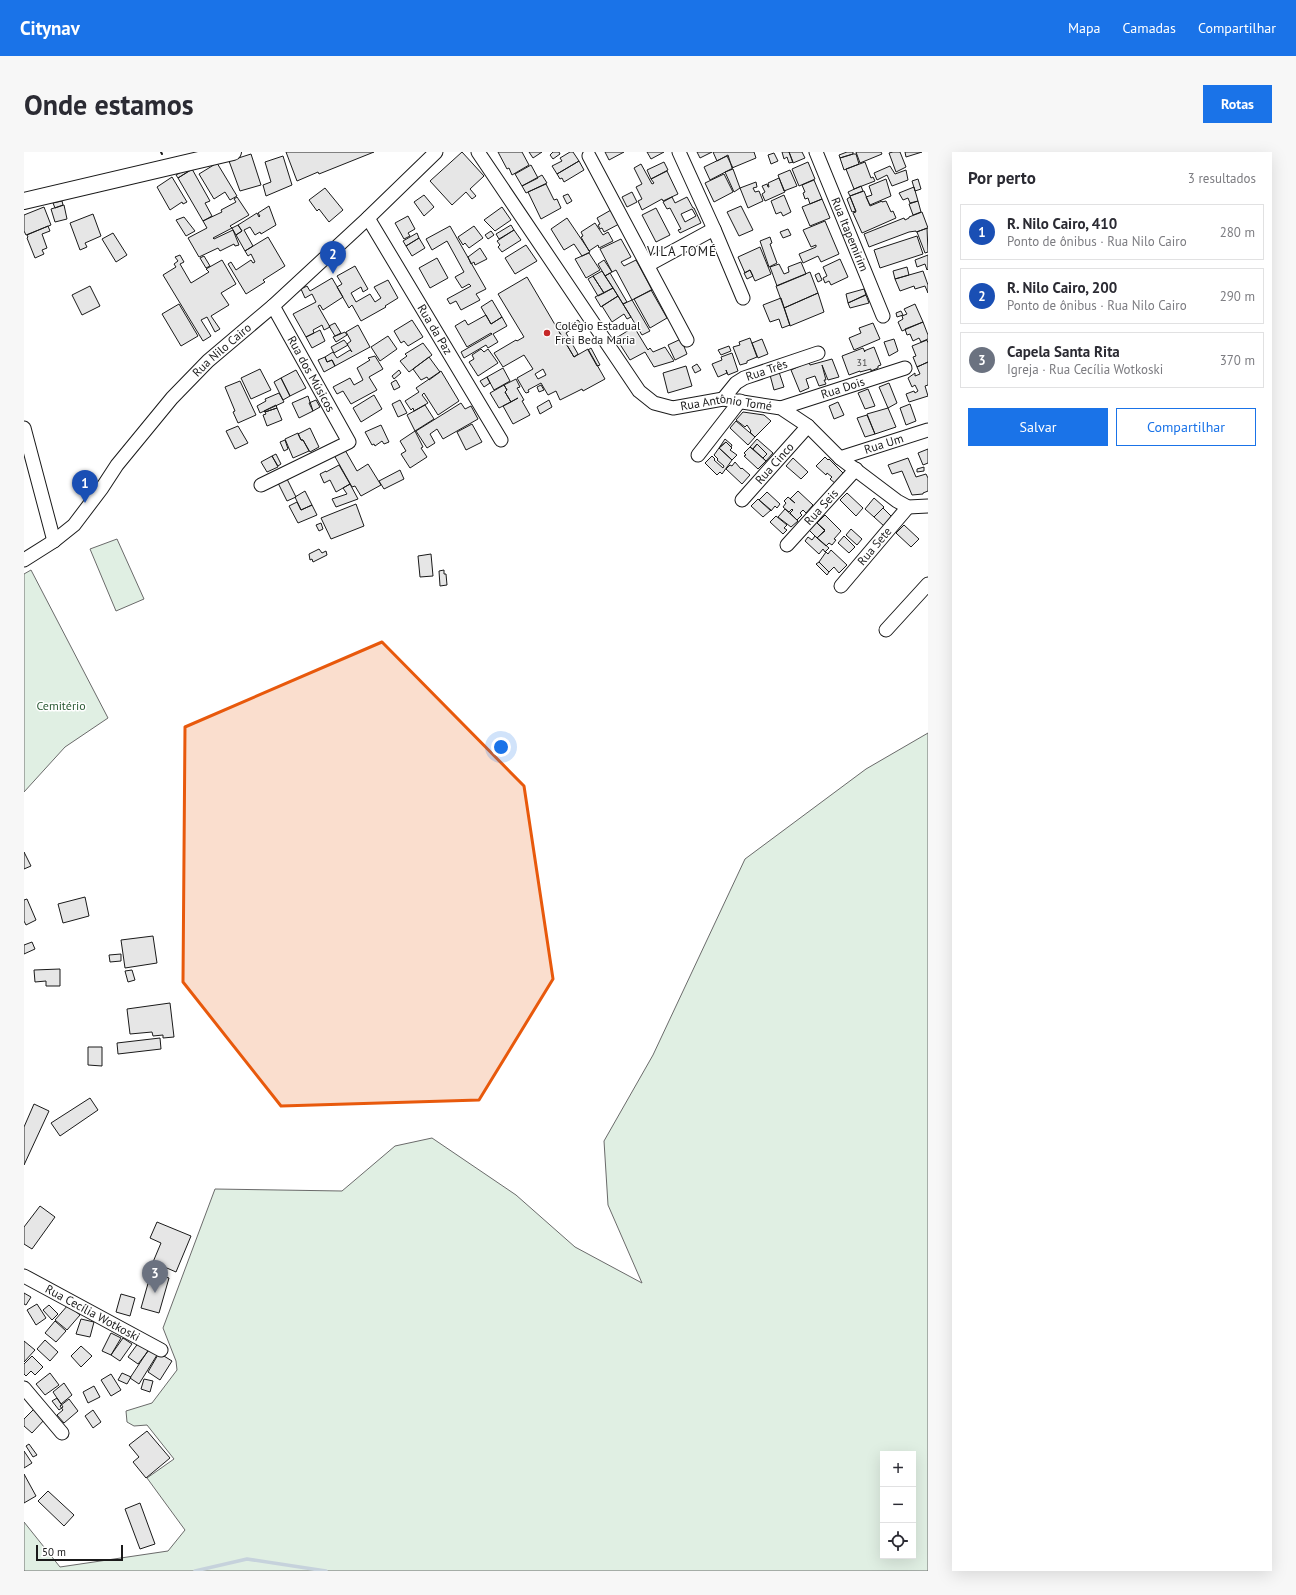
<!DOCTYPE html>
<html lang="pt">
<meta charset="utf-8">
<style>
body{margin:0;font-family:"PT Sans",sans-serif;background:#f7f7f7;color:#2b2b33}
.controls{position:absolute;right:12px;bottom:12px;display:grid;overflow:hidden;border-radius:0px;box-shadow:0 4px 16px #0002}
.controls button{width:36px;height:36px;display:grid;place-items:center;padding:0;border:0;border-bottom:1px solid #e1e1e2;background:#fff;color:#2b2b33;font:20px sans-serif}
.scale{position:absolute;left:12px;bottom:10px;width:87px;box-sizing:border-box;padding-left:4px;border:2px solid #1a1a1a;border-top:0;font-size:11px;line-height:14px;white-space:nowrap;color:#1a1a1a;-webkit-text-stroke:3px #fff;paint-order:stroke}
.you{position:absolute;left:477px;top:595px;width:14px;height:14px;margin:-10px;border:3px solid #fff;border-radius:50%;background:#1a73e8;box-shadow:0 0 0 6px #1a73e833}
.badge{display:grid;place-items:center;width:26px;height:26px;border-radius:50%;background:#1a73e8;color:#fff;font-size:13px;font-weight:700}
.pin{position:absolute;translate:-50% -33px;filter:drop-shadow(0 1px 2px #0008)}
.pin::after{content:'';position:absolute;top:21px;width:14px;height:12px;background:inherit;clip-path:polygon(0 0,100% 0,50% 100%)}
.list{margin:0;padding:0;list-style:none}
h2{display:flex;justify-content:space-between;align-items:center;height:52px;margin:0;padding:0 16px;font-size:17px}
h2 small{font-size:13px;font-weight:400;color:#7c7c81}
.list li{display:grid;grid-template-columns:26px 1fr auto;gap:12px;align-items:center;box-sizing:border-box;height:56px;margin:0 8px 8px;padding:0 8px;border:1px solid #e1e1e2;border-radius:0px}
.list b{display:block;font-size:15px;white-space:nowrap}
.list p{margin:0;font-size:13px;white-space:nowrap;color:#7c7c81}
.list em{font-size:13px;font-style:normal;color:#7c7c81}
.actions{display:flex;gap:8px;padding:12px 16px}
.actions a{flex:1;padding:9px 0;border:1px solid #1a73e8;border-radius:0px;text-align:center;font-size:14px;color:#1a73e8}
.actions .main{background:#1a73e8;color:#fff}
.icon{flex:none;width:22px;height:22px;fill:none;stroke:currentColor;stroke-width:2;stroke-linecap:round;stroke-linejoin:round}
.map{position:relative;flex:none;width:904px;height:1419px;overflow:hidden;border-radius:0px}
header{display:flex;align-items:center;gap:24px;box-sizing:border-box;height:56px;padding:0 20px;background:#1a73e8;color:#fff}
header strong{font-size:19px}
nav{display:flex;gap:22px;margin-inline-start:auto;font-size:14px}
.intro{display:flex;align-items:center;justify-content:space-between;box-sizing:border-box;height:96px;padding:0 24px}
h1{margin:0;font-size:28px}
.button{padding:10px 18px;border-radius:0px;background:#1a73e8;color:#fff;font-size:14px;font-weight:700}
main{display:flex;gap:24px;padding:0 24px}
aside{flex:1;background:#fff;border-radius:0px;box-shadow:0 4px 16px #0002}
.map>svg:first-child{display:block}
.green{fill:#e0efe3;stroke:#6a6a6a;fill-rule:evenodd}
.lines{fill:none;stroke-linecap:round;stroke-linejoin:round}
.stream{stroke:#c6d2dc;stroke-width:3.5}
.building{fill:#e6e6e6;stroke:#1a1a1a;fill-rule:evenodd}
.minor-casing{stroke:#1a1a1a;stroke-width:15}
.major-casing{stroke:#1a1a1a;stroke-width:18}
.minor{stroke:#fff;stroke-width:13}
.major{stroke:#fff;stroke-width:16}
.wall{stroke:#1a1a1a;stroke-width:2}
.marked{fill:#e8590c;fill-opacity:0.2;stroke:#e8590c;stroke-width:3;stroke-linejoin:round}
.poi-dot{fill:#c62828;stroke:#fff;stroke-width:1.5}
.labels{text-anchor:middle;stroke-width:3;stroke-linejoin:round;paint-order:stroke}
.number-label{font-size:10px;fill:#4d4d4d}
.street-label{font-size:12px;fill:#1a1a1a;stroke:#fff}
.poi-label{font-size:12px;fill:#1a1a1a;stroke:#fff;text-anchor:start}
.park-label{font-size:12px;fill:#2b5a34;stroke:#fff}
.neighbourhood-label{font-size:13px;letter-spacing:1px;fill:#1a1a1a;stroke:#fff}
</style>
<header>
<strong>Citynav</strong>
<nav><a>Mapa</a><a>Camadas</a><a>Compartilhar</a></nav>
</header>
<div class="intro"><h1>Onde estamos</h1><a class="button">Rotas</a></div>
<main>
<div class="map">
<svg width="904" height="1419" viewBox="0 0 904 1419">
<rect width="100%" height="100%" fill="#fff"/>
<!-- green -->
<path class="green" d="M 93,387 L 120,447 L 92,459 L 66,397 Z
M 7,418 L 84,566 L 41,595 L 0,640 L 0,422 Z
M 904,581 L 904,1419 L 0,1419 L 0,1370 L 36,1415 L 144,1399 L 161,1378 L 123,1326 L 150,1307 L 123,1273 L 110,1274 L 103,1270 L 102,1259 L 128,1251 L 153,1218 L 152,1209 L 139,1176 L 191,1037 L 318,1039 L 371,994 L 408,986 L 492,1043 L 551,1095 L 618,1131 L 584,1053 L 580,989 L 629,903 L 721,707 L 842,617 ZM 859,1302 L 889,1302 L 889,1404 L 859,1404 Z"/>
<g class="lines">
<!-- stream -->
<path class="stream" d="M 171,1419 L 223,1407 L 302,1419"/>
</g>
<!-- building -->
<path class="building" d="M 262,0 L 350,0 L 295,22 L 294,20 L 273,29 Z
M 438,0 L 460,24 L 446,37 L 452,44 L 448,47 L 442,40 L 428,53 L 406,29 Z
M 474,0 L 498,0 L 505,13 L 488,23 L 485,16 L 483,17 Z
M 505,0 L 518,0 L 509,6 Z
M 529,0 L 535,0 L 536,2 L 529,7 L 526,3 Z
M 546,0 L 549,0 L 555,9 L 533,22 L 528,14 L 538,9 L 536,6 Z
M 581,0 L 600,0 L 585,8 Z
M 623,0 L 640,0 L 627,7 Z
M 673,0 L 688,0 L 676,6 Z
M 689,0 L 730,0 L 732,6 L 708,16 L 704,3 L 693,9 Z
M 758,0 L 765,0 L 769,10 L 765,11 L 763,5 L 760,7 Z
M 765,0 L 778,0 L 781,6 L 769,11 Z
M 823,0 L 829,0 L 829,2 L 816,6 L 815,3 Z
M 832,0 L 857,0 L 858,2 L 836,11 Z
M 869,0 L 876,0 L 882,15 L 872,20 L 865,1 Z
M 881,0 L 898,0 L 882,5 Z
M 750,1 L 754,9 L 747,12 L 744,3 Z
M 227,2 L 237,33 L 216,39 L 205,9 Z
M 829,2 L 832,2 L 835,12 L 820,18 L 816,6 Z
M 259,4 L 268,33 L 242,44 L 239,33 L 247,30 L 241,10 Z
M 703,4 L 709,16 L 686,28 L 680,15 Z
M 555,9 L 560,18 L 540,30 L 538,26 L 536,27 L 533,22 Z
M 640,10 L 644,18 L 627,27 L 623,18 Z
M 784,10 L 791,27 L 775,34 L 768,17 Z
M 841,10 L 847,26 L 849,25 L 851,29 L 830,37 L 822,17 Z
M 193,11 L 213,44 L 206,48 L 201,40 L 190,47 L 175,22 Z
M 617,12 L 628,32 L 630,31 L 627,27 L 643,19 L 654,42 L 639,49 L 638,47 L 618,58 L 614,49 L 618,47 L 612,35 L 618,32 L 610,16 Z
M 507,13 L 514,26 L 498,34 L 491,22 Z
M 866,14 L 871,22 L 882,18 L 884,28 L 868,34 L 863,23 L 853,28 L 850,21 Z
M 165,16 L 167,18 L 154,26 L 152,23 Z
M 168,17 L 186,49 L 181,51 L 188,64 L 179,69 L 154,26 Z
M 709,17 L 716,36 L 710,40 L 701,20 Z
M 766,18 L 773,34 L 760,39 L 754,23 Z
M 700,22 L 709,40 L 690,50 L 681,31 Z
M 518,23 L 523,31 L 502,41 L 498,34 Z
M 148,25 L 163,50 L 159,52 L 158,50 L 146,58 L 133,35 Z
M 755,26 L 761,40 L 741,49 L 738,42 L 741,40 L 738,34 L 743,32 L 744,35 L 745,35 L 744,31 Z
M 862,27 L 867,44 L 846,53 L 842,45 L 848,43 L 845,34 Z
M 894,27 L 897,37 L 891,39 L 888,29 Z
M 790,28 L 798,47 L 786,52 L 784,46 L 781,47 L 779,41 L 781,40 L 778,33 Z
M 732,30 L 733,35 L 729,36 L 731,40 L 735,39 L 739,49 L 724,56 L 716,36 Z
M 522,32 L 530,48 L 533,47 L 537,56 L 517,67 L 504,40 Z
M 837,34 L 839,39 L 826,44 L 824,40 Z
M 890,35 L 894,49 L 886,51 L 884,46 L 879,48 L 875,41 Z
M 301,36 L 319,58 L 305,70 L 295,57 L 293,59 L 285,48 Z
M 840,39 L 846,54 L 858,49 L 858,50 L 862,49 L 867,60 L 869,59 L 872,66 L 838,81 L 829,61 L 832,60 L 826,44 Z
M 608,40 L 613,50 L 603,55 L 598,45 Z
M 544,42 L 548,49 L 543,52 L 539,44 Z
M 400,43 L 410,55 L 400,64 L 390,50 Z
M 760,43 L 767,60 L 759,64 L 757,60 L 752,62 L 747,49 Z
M 213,45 L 225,63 L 206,74 L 208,76 L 189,86 L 190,87 L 209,78 L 215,93 L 211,94 L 210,92 L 196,99 L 194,96 L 175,105 L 164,86 L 183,76 L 179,69 L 198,60 L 197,58 L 212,50 L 210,47 Z
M 648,45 L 651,51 L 663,45 L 669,56 L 670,56 L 677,71 L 656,81 L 654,78 L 657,77 L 646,56 L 643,57 L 639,50 Z
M 826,45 L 832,59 L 828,60 L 823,47 Z
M 798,47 L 806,66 L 786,74 L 778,55 Z
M 38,49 L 39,53 L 31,56 L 29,51 Z
M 894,49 L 897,60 L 889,63 L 885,52 Z
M 40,53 L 43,67 L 31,70 L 27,57 Z
M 245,54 L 252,73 L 237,82 L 236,80 L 231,83 L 226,75 L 220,78 L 229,94 L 221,99 L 212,83 L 218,79 L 214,73 L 233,61 L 235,65 L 236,64 L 234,61 Z
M 717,54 L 729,78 L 715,84 L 703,60 Z
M 20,55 L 27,73 L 2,83 L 0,79 L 0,63 Z
M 478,55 L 487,68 L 471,79 L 460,68 Z
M 632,56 L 646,83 L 632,90 L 618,63 Z
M 668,57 L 672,64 L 661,70 L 657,62 Z
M 587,58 L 595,72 L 580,80 L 578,76 L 576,77 L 574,73 L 576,72 L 573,66 Z
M 898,60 L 904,76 L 892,80 L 892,79 L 885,80 L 845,95 L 840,82 L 880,66 L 881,68 L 885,66 L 885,65 Z
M 69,62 L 77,84 L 61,91 L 63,95 L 56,98 L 46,71 Z
M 384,64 L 391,77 L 384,81 L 386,84 L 380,87 L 371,71 Z
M 160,65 L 171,79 L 162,84 L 152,68 Z
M 543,66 L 566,100 L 558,104 L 550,92 L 540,98 L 527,77 Z
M 801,69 L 815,102 L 797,110 L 794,104 L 779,111 L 775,102 L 792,95 L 792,93 L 787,95 L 779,78 Z
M 571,71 L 579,83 L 584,80 L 589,89 L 575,96 L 574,93 L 565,99 L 557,85 L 559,84 L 557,80 Z
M 214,73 L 218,79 L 212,83 L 208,76 Z
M 487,73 L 490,78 L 475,87 L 472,82 Z
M 24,74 L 26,79 L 18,82 L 23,96 L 18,98 L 20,102 L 11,106 L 3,86 L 4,85 L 3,83 Z
M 426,74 L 462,137 L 452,142 L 456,148 L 437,158 L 432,149 L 426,152 L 423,147 L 447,134 L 445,132 L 438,136 L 431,125 L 440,120 L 423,89 L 408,98 L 402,87 Z
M 450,74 L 459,86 L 445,96 L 441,91 L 439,93 L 434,85 Z
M 903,76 L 904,100 L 901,101 L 893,80 Z
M 764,77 L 767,83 L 759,86 L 756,80 Z
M 490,78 L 497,88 L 478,100 L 474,95 L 476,93 L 473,89 Z
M 467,79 L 470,83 L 464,87 L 461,83 Z
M 89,81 L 103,103 L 92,110 L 78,87 Z
M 393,81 L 395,86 L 382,94 L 379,89 Z
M 893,84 L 899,102 L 856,116 L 850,98 Z
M 244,85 L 261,114 L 239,128 L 241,130 L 222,142 L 204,112 L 207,110 L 212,118 L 227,108 L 229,111 L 231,110 L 227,102 L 224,104 L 221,99 Z
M 746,85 L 748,91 L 746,92 L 753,111 L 745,115 L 736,89 Z
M 395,86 L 401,96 L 388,104 L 382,94 Z
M 597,87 L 607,105 L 597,110 L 600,114 L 612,108 L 628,138 L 608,148 L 592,118 L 588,120 L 576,97 Z
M 502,93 L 513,109 L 491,122 L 481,106 Z
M 736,95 L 747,122 L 731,129 L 726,118 L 721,121 L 714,105 Z
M 456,96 L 463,107 L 451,113 L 450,110 L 447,112 L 444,105 Z
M 565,101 L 576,118 L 562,126 L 551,107 Z
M 156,103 L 160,110 L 156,112 L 167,131 L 185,120 L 182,117 L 198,108 L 212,132 L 197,141 L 205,153 L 187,164 L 196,177 L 191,180 L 183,165 L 177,168 L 187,184 L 179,189 L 139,123 L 152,115 L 150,112 L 154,109 L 151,105 Z
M 904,103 L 904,117 L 903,118 L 901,112 L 893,115 L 891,108 Z
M 180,104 L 186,114 L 182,116 L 176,106 Z
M 413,106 L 424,126 L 406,136 L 395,116 Z
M 816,107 L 824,125 L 807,133 L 805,129 L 801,131 L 799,126 L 803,124 L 799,115 Z
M 580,108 L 588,120 L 581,124 L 574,112 Z
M 777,110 L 782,122 L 753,134 L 746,115 L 755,112 L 760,122 L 765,120 L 764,115 Z
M 331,114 L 344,137 L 339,140 L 337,135 L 327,141 L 332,150 L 346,142 L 351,150 L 357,146 L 350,135 L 364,128 L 374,146 L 361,154 L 362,155 L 337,169 L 328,153 L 325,156 L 313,135 L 318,132 L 313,124 Z
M 883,115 L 885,123 L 871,127 L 869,119 Z
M 726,118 L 729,124 L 723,127 L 720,121 Z
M 578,119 L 589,136 L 581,124 L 586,121 L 603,150 L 599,152 L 589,136 L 580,141 L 569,124 Z
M 899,119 L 904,133 L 904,141 L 901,134 L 891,137 L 890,134 L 876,139 L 871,127 Z
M 786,120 L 794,141 L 760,156 L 752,134 Z
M 795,121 L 798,128 L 794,130 L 791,123 Z
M 569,124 L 580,141 L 574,144 L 564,127 Z
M 503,125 L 550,205 L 564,197 L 581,227 L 559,239 L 558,237 L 536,248 L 532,239 L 524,243 L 517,231 L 504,238 L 505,240 L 502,241 L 501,240 L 493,226 L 509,217 L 500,203 L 479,215 L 470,201 L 492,188 L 493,189 L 500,185 L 474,142 ZM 519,217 L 522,223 L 514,227 L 511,222 Z
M 308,126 L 319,145 L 299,158 L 296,153 L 294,154 L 306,175 L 300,178 L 298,173 L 289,178 L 290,181 L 282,185 L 269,162 L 292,150 L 288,142 L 281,146 L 277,137 L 283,134 L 286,139 Z
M 66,134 L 76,154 L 58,163 L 48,143 Z
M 589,136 L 594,144 L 577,155 L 571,145 Z
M 840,137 L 842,143 L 824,151 L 822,142 Z
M 627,138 L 643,166 L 626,176 L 610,147 Z
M 794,141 L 800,160 L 766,174 L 760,156 Z
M 841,143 L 842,143 L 845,151 L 826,156 L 824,151 Z
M 594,144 L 607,165 L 603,167 L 600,162 L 588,170 L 578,154 Z
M 757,146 L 766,173 L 758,176 L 755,167 L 746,170 L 739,153 Z
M 468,148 L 478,165 L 467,172 L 457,155 Z
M 608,148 L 626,179 L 618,183 L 599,152 Z
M 155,152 L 174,184 L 157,194 L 138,162 Z
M 891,152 L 899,170 L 878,179 L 874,170 L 879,167 L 878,164 L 883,162 L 880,157 Z
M 877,159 L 879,163 L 873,165 L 872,161 Z
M 462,163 L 467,172 L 478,165 L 483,174 L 469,182 L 474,190 L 464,196 L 462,193 L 440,206 L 437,200 L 468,182 L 467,181 L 443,195 L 431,174 L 441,168 L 444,173 Z
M 388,168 L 399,185 L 384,194 L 380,189 L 377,191 L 370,179 Z
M 554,168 L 557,172 L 542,181 L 554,202 L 550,205 L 531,173 L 536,171 L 539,177 Z
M 899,170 L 904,183 L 904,187 L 897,190 L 895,186 L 889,189 L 886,182 L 883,183 L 881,177 Z
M 311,171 L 317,181 L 311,184 L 305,174 Z
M 849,171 L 856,187 L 830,198 L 825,186 L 837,181 L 835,176 Z
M 334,173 L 346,195 L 311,214 L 308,208 L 303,210 L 301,205 L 309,200 L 313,206 L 326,198 L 328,200 L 323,192 L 327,189 L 322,180 Z
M 610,175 L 624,198 L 626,196 L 629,200 L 641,195 L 650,209 L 630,215 L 621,200 L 606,208 L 592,186 Z
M 296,178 L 301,189 L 288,196 L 282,185 Z
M 321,180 L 323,183 L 312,190 L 309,185 Z
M 364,184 L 373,197 L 356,209 L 347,195 Z
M 566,186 L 569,190 L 564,193 L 561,189 Z
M 726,186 L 733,205 L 723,209 L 723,211 L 716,213 L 709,195 L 716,193 L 715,190 Z
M 657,187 L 663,202 L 651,208 L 644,193 Z
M 738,187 L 744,202 L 734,206 L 728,191 Z
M 870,187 L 874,199 L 865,204 L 860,190 Z
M 320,188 L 324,193 L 310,201 L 307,195 Z
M 903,188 L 904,191 L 904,210 L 893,215 L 889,205 L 892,204 L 888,194 Z
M 399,191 L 408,203 L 385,220 L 376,209 L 383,204 L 381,202 Z
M 705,194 L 707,199 L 697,203 L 694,198 Z
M 850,195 L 857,213 L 854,214 L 854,216 L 847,219 L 847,217 L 836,220 L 836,219 L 825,223 L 818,204 L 839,196 L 841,200 L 840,199 Z
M 567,196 L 576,213 L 573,214 L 564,198 Z
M 457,197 L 460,200 L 464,197 L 474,211 L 454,224 L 445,210 L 450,207 L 448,203 Z
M 708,201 L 714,219 L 704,223 L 702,218 L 703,221 L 694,225 L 688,212 L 698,208 L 697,205 Z
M 351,204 L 359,217 L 345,225 L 353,238 L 327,252 L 319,239 L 313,242 L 309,235 L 326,226 L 330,233 L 339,228 L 333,216 L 346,208 L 344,206 Z
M 301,205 L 303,210 L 308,208 L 311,214 L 300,220 L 294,208 Z
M 405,205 L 416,220 L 405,228 L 403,225 L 397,228 L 389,217 Z
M 808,207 L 815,225 L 804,228 L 798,213 L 802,228 L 800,228 L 802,232 L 795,234 L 791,224 L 782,227 L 785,236 L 776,240 L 767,218 L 785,210 L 786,213 Z
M 904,210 L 904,233 L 901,234 L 904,244 L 885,250 L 882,242 L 890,239 L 891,241 L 894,239 L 891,233 L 888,235 L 884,226 L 891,221 L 891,224 L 896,222 L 893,215 Z
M 673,212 L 677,218 L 671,221 L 668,215 Z
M 662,214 L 668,234 L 644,241 L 639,221 Z
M 479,216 L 486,229 L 470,238 L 463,225 Z
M 236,217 L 247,238 L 227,247 L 217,226 Z
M 272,218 L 282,236 L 266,244 L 257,226 Z
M 375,218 L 377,221 L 370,227 L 368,224 Z
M 417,219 L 435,249 L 414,263 L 400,241 L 398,243 L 404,251 L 390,259 L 389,256 L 387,258 L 381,249 L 395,240 L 392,236 Z
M 755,220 L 760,235 L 750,238 L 746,223 Z
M 463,225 L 466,231 L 460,235 L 456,229 Z
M 257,226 L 266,244 L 259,248 L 250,230 Z
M 492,227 L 496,235 L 493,236 L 500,248 L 498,249 L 506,263 L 489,272 L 479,254 L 494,246 L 487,250 L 481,240 L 483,238 L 480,233 Z
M 372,228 L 376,235 L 370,238 L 367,231 Z
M 216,229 L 232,263 L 214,271 L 209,260 L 211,259 L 201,235 Z
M 865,231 L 873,251 L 864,256 L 855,235 Z
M 480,233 L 483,238 L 481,240 L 487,250 L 475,256 L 466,241 Z
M 517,233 L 520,238 L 515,240 L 513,235 Z
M 844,237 L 851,254 L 841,257 L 834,241 Z
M 255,241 L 260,250 L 236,261 L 233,254 L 242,249 L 241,247 Z
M 350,243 L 358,257 L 337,270 L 329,256 Z
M 284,244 L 289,259 L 275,266 L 268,251 Z
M 292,248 L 296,255 L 289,259 L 285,251 Z
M 376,248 L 383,261 L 374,265 L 368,252 Z
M 525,248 L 528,255 L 516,262 L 513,255 Z
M 814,250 L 820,263 L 810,267 L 805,254 Z
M 437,251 L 441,257 L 447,254 L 454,267 L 419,287 L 413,277 L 406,282 L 411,291 L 403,296 L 392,279 Z
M 886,252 L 892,269 L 882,273 L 876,256 Z
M 252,253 L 253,256 L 241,260 L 240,259 Z
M 401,253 L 410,267 L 391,279 L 383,263 Z
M 253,256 L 258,268 L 243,274 L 239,263 L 242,262 L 241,260 Z
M 864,256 L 872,275 L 851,282 L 843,262 Z
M 719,260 L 740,263 L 747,269 L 731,285 L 726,280 L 727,279 L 723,273 L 721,275 L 712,268 Z
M 843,263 L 851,282 L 841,285 L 833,266 Z
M 712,269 L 731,285 L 724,293 L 706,276 Z
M 448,272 L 458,290 L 442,298 L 433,280 Z
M 357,273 L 365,290 L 360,292 L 358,289 L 351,294 L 350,292 L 348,293 L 341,280 Z
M 214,274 L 224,291 L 211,297 L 202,279 Z
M 286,276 L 295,295 L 286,300 L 279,288 L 277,288 L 274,282 Z
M 391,279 L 399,295 L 397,296 L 403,305 L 386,316 L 377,302 L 382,299 L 376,289 Z
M 274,281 L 277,288 L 279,288 L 285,299 L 269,306 L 261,287 Z
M 701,287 L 708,293 L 707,295 L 702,290 L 695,296 Z
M 733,287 L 749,301 L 742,309 L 739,306 L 743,302 L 733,292 L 729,297 L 726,295 Z
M 261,288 L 264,297 L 260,299 L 256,290 Z
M 702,290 L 708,296 L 706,298 L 713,303 L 708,308 L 695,296 Z
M 733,292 L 743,302 L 739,306 L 729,297 Z
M 726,295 L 742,309 L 734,317 L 720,304 L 722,303 L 720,301 Z
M 695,296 L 708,308 L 698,322 L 696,320 L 693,323 L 681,311 L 688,304 L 691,307 L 690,308 L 699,316 L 700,314 L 693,308 L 694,307 L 690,303 Z
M 904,297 L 904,311 L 899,313 L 894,301 Z
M 321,298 L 333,319 L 344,312 L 357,333 L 337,344 L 331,334 L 328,335 L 310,303 Z
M 252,302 L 257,312 L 254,314 L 248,304 Z
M 248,304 L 254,315 L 243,320 L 237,310 Z
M 801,305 L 804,308 L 805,307 L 820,322 L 812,332 L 806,327 L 808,325 L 803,321 L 802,323 L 792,314 Z
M 769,306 L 784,320 L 777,327 L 762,314 Z
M 884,306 L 892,325 L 902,322 L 904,326 L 904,339 L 899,341 L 899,342 L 888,343 L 878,319 L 868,322 L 864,313 Z
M 711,310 L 717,317 L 718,316 L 726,323 L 718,332 L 702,317 L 706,313 L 708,314 Z
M 315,313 L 326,332 L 312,340 L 306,328 L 300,331 L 296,322 L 302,319 L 302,320 Z
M 900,315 L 900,319 L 893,320 L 893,317 Z
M 376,318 L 380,327 L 360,337 L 355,329 Z
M 263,327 L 272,345 L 263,349 L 254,331 Z
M 326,332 L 334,347 L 312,355 L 308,347 L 323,342 L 319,336 Z
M 281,339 L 288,353 L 277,358 L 271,345 Z
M 774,339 L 789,353 L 782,361 L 779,358 L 776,361 L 778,363 L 773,368 L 766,361 L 769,358 L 768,357 L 765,360 L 759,355 L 762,351 L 760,349 L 764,345 L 771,351 L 766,347 Z
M 743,340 L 756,352 L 753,356 L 751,354 L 747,359 L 735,348 Z
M 823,341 L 839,356 L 832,364 L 816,348 Z
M 850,346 L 860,355 L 850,365 L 841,357 Z
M 734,347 L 747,358 L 739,365 L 727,354 Z
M 273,350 L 277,358 L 288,353 L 293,363 L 274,371 L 265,354 Z
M 332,352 L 340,374 L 307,387 L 297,366 Z
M 859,356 L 868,365 L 860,374 L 850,365 Z
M 761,357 L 774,369 L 767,375 L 754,365 Z
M 801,363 L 817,379 L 810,387 L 812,388 L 808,393 L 805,391 L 802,394 L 793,386 L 801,379 L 793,371 Z
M 752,364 L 763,373 L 760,376 L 763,378 L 759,382 L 746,370 Z
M 792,370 L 801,378 L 793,386 L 785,378 Z
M 297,371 L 299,377 L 295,379 L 292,373 Z
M 880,373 L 895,387 L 887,395 L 872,381 Z
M 827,377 L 838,387 L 833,393 L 822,383 Z
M 791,384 L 805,396 L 801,400 L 799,397 L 795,402 L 781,389 L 784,385 L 788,388 Z
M 820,384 L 831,395 L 825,401 L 814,391 Z
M 295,397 L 298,401 L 302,399 L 303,403 L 289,410 L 288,407 L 286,408 L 285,402 Z
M 807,398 L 823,413 L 815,421 L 810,415 L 805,420 L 795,410 L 802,400 L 804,402 Z
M 407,402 L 409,424 L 396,425 L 394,404 Z
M 795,410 L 805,420 L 803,423 L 792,412 Z
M 420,418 L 420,422 L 422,422 L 423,433 L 416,434 L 415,419 Z
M 0,700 L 7,714 L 0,717 Z
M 61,745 L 65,764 L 39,771 L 34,752 Z
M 3,747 L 12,768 L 2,773 L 0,769 L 0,748 Z
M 129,784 L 133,811 L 101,816 L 97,788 Z
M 8,790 L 11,797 L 0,802 L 0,793 Z
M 97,802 L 97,809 L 86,810 L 85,803 Z
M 36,817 L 36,834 L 22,834 L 22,829 L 11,830 L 10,818 Z
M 108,818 L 111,828 L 104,830 L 101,819 Z
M 146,851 L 150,885 L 139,886 L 139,883 L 129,884 L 128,880 L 106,882 L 103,857 Z
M 136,886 L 137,897 L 94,902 L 93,891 Z
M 64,895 L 78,895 L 78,914 L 64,913 Z
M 66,946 L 74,958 L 36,984 L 27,971 Z
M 10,952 L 25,959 L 0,1013 L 0,975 Z
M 16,1054 L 31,1065 L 8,1097 L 0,1092 L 0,1075 Z
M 133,1070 L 167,1084 L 152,1120 L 129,1110 L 137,1091 L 126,1086 Z
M 127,1121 L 145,1126 L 135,1161 L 117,1156 Z
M 0,1141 L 7,1145 L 2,1153 L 0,1152 Z
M 97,1142 L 111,1146 L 106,1164 L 92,1160 Z
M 13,1152 L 22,1166 L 12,1173 L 3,1158 Z
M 25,1153 L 34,1162 L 28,1168 L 19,1158 Z
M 44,1153 L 56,1163 L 43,1178 L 31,1168 Z
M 57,1167 L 70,1170 L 66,1185 L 52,1182 Z
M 31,1169 L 42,1179 L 32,1190 L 21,1181 Z
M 87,1181 L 97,1186 L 87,1203 L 78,1199 Z
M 99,1186 L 108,1192 L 96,1209 L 87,1203 Z
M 21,1188 L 34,1200 L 26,1209 L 13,1197 Z
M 0,1189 L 11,1198 L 0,1210 Z
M 115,1190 L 125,1198 L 114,1212 L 104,1205 Z
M 57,1194 L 68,1204 L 57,1215 L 47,1204 Z
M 125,1197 L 133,1203 L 115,1232 L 106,1226 Z
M 135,1201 L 148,1209 L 136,1228 L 124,1220 Z
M 8,1204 L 19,1215 L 11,1223 L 7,1219 L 2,1224 L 0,1222 L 0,1212 Z
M 26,1221 L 35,1233 L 21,1243 L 12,1232 Z
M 98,1221 L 107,1225 L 103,1232 L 94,1228 Z
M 87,1222 L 97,1238 L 87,1244 L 77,1228 Z
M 120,1227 L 129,1229 L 126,1240 L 117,1237 Z
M 40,1231 L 48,1243 L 37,1252 L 29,1240 Z
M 70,1234 L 76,1245 L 64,1251 L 59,1240 Z
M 33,1246 L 39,1255 L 35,1258 L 28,1249 Z
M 45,1247 L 54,1259 L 40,1271 L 33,1263 L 39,1258 L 36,1254 Z
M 10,1257 L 21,1267 L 8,1281 L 0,1274 L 0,1267 Z
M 69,1258 L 77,1270 L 69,1276 L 61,1264 Z
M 123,1279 L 146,1306 L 122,1326 L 109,1310 L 115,1305 L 105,1293 Z
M 5,1292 L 13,1303 L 9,1305 L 2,1294 Z
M 0,1299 L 8,1311 L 0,1316 Z
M 0,1322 L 12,1344 L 0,1351 Z
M 24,1339 L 50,1363 L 40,1374 L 14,1349 Z
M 116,1351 L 131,1392 L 116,1397 L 101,1357 Z"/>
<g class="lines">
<!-- minor casing -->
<g class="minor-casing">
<g id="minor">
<path id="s1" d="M 454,0 L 615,239 L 630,251 L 649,256 L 699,247 L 757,256 L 784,274 L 816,306 L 873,349 L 884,355 L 904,354"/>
<path d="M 655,0 L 690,77 L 719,146"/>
<path id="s2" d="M 792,0 L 859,164"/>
<path d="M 565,4 L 663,188"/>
<path id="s3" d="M 344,66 L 477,288"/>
<path d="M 624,113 L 690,77"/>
<path id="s4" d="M 699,247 L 712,231 L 720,226 L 794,201"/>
<path id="s5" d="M 757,256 L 881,216"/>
<path d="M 0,276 L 30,389"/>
<path d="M 674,303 L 716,249"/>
<path id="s6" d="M 816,306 L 904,278"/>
<path d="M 237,333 L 325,290 L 249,154"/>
<path id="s7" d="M 718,348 L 784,274"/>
<path id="s8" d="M 763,393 L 832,317"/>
<path id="s9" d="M 0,408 L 30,389 L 50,373 L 78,336 L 93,313 L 148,246 L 184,209 L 249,154 L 344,66 L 412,0"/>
<path id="s10" d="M 817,434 L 884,355"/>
<path d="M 862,478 L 904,432"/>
<path id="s11" d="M 0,1124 L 137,1198"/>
<path d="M 0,1236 L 38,1281"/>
</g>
</g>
<!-- major casing -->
<g class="major-casing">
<path id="major" d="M 0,49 L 209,0"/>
</g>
<!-- minor -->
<use href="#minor" class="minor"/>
<!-- major -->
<use href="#major" class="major"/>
<!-- wall -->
<path class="wall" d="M 137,0 L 138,2"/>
</g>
<!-- marked area -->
<path class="marked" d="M 358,490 L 500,634 L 529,827 L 455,948 L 257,954 L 159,830 L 161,575 Z"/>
<!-- markers -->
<circle class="poi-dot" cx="523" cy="181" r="4"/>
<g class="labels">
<!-- number labels -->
<g class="number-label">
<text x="838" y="214">31</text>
</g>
<!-- street labels -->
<g class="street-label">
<text dy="4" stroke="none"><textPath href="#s2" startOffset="89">Rua Itapemirim</textPath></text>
<text dy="4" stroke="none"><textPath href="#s3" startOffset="130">Rua da Paz</textPath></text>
<text dy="4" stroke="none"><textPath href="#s9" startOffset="291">Rua Nilo Cairo</textPath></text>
<text dy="4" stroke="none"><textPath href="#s4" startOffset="54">Rua Três</textPath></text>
<text transform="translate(287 222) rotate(61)" y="4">Rua dos Músicos</text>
<text dy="4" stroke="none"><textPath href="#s5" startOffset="65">Rua Dois</textPath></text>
<text dy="4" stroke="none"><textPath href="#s1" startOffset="381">Rua Antônio Tomé</textPath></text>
<text dy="4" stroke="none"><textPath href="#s6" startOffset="46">Rua Um</textPath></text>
<text dy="4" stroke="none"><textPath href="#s7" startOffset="49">Rua Cinco</textPath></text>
<text dy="4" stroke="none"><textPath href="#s8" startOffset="51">Rua Seis</textPath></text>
<text dy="4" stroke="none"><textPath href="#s10" startOffset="52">Rua Sete</textPath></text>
<text dy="4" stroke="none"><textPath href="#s11" startOffset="78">Rua Cecília Wotkoski</textPath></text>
</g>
<!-- poi labels -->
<g class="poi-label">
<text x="531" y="178">Colégio Estadual<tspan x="531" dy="14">Frei Beda Maria</tspan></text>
</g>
<!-- park labels -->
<g class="park-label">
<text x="37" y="558">Cemitério</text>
</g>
<!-- neighbourhood labels -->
<g class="neighbourhood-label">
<text x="658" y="104">VILA TOMÉ</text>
</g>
</g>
</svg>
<div class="controls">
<button>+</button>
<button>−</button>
<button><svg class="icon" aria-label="locate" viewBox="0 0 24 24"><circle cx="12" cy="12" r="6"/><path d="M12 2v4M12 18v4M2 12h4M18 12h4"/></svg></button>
</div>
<div class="scale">50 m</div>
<div class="you"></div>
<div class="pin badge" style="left:61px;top:351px;background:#1a4fb4">1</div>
<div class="pin badge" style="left:309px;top:122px;background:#1a4fb4">2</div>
<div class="pin badge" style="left:131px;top:1141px;background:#6b7280">3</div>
</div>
<aside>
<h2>Por perto<small>3 resultados</small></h2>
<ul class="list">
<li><span class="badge" style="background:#1a4fb4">1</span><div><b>R. Nilo Cairo, 410</b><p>Ponto de ônibus · Rua Nilo Cairo</p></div><em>280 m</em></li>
<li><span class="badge" style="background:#1a4fb4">2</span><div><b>R. Nilo Cairo, 200</b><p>Ponto de ônibus · Rua Nilo Cairo</p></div><em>290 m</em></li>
<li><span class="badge" style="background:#6b7280">3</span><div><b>Capela Santa Rita</b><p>Igreja · Rua Cecília Wotkoski</p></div><em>370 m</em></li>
</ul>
<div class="actions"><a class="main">Salvar</a><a>Compartilhar</a></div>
</aside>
</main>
